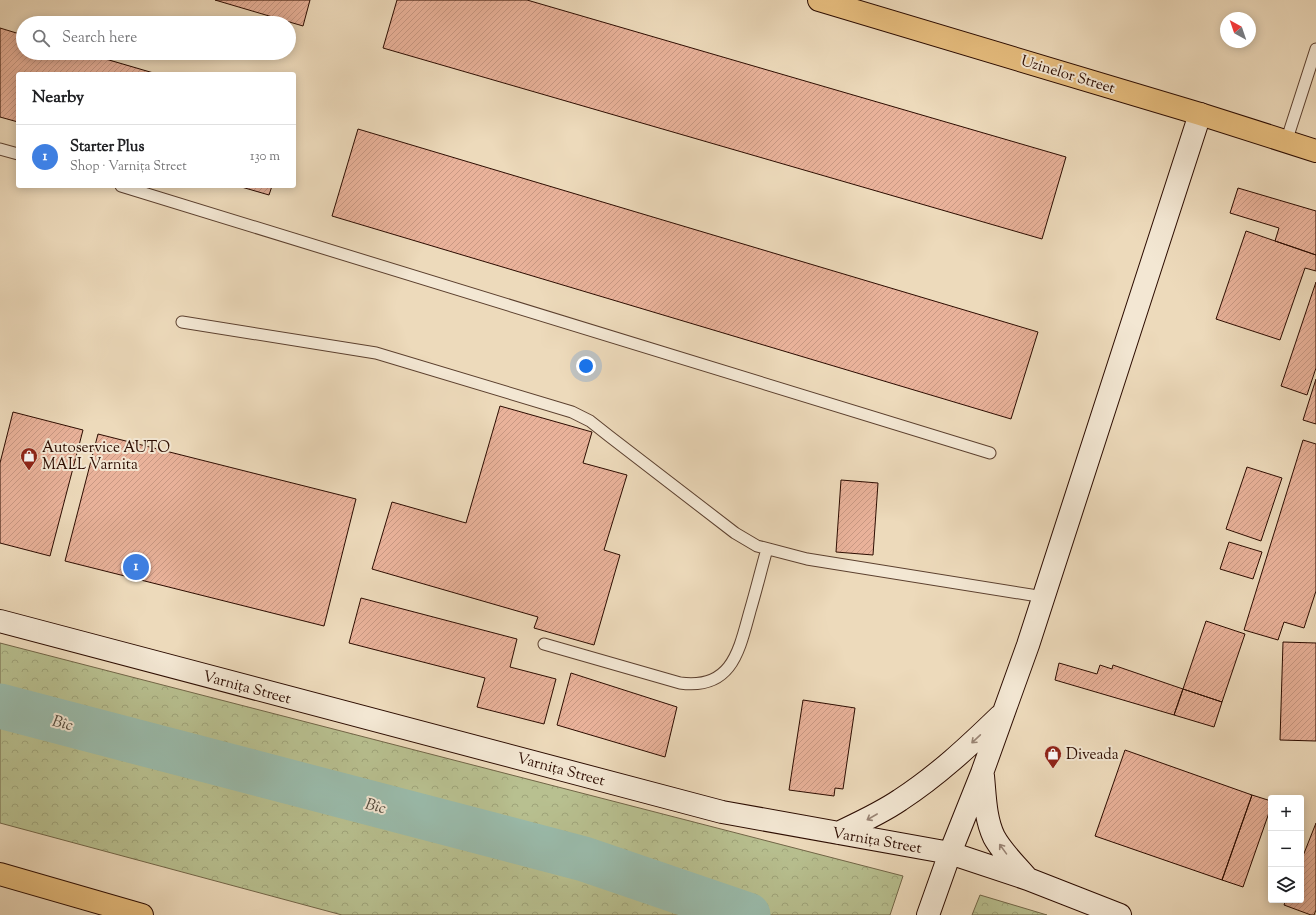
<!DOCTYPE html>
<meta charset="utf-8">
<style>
body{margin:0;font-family:"Sorts Mill Goudy",serif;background:#f6f6f6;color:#202124}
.controls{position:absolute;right:12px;bottom:12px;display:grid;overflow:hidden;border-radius:4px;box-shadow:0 2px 10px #0003}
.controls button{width:36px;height:36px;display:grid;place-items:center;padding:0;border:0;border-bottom:1px solid #e0e0e0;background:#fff;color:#202124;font:20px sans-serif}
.compass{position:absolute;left:1220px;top:12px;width:36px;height:36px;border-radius:50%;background:#fff;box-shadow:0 2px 10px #0003;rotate:320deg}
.you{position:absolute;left:586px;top:366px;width:14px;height:14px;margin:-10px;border:3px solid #fff;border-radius:50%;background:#1a73e8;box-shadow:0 0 0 6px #1a73e833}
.badge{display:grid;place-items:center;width:26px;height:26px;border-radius:50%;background:#8f2418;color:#fff;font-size:13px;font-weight:700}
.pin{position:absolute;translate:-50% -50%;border:2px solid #fff;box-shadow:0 1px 4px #0006}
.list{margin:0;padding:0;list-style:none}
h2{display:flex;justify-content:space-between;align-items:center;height:52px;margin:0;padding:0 16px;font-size:17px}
h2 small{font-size:13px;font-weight:400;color:#757577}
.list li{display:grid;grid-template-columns:26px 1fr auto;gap:12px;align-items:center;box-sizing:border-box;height:64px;padding:0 16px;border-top:1px solid #e0e0e0}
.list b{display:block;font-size:15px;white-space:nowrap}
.list p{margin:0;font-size:13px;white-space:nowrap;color:#757577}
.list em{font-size:13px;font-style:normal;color:#757577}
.icon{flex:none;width:22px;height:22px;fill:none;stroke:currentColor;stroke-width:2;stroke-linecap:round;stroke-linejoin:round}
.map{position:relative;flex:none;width:1316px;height:915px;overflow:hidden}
.search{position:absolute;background:#fff;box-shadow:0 2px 10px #0003;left:16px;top:16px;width:280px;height:44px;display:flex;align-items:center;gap:10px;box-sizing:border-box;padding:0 14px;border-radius:22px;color:#757577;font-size:15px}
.panel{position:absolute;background:#fff;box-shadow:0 2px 10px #0003;left:16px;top:72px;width:280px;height:116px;border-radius:4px}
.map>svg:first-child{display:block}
.forest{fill:url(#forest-crowns);stroke:#726648}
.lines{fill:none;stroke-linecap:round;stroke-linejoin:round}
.river{stroke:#9abbab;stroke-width:45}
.building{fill:url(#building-hatch);stroke:#2c0c00}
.lane-casing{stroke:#5c402f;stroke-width:13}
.secondary-casing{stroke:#2c0c00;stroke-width:24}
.primary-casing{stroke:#2c0c00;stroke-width:24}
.lane{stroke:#f3e7d3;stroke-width:11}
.secondary{stroke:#f3e7d3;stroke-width:22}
.primary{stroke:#e6bd7e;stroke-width:22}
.oneway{stroke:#998474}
.labels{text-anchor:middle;stroke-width:4;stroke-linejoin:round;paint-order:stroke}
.street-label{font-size:15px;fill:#2c0c00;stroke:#f3e7d3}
.poi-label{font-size:15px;fill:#2c0c00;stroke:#f3e7d3;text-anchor:start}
.water-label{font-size:16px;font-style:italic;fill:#52493c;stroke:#f3e7d3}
</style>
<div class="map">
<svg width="1316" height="915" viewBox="0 0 1316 915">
<defs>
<pattern id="forest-crowns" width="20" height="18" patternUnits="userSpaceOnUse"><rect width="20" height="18" fill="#b8c090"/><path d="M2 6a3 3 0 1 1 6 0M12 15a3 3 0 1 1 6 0" fill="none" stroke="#9ea47a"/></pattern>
<pattern id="building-hatch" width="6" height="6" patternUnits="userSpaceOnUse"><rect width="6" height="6" fill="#e9b29a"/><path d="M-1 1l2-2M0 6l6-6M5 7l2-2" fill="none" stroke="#c89883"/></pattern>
</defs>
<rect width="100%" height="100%" fill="#eddabb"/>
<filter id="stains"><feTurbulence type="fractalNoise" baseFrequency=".005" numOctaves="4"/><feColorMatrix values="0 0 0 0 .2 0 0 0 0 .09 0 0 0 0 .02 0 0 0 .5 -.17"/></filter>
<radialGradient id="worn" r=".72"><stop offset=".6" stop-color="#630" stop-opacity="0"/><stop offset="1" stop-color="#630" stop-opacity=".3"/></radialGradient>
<!-- forest -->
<path class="forest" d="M 0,643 L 903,876 L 890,915 L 342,915 L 0,823 Z
M 980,895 L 1047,915 L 972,915 Z"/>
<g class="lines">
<!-- river -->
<path class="river" d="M 0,706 L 584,859 L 748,915"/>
</g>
<!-- building -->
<path class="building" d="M 215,0 L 310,0 L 303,26 Z
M 397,0 L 527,0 L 1066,157 L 1042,239 L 383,48 Z
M 0,28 L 23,35 L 23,53 L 85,53 L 157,74 L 18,74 L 18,122 L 0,117 Z
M 358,129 L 1038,332 L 1011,419 L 332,216 Z
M 238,186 L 272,186 L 269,195 Z
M 1238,188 L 1316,211 L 1316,255 L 1275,241 L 1279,228 L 1230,213 Z
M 1246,231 L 1316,255 L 1316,271 L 1305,268 L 1280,340 L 1216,319 Z
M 1316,282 L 1316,368 L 1307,395 L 1281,386 Z
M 1316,379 L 1316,424 L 1303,420 Z
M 500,406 L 592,432 L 583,463 L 627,475 L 604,550 L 620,555 L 594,645 L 534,628 L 538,617 L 372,569 L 392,502 L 466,523 Z
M 13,412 L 83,430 L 50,556 L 0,543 L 0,463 Z
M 98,434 L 356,499 L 324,626 L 65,561 Z
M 1303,440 L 1316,444 L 1316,591 L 1304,628 L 1284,622 L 1278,640 L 1244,630 Z
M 1247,467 L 1282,478 L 1261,541 L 1226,529 Z
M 841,480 L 878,483 L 873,555 L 836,552 Z
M 1229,542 L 1262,552 L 1253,579 L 1220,569 Z
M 361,598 L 517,639 L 510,667 L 556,679 L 544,724 L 477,707 L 485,678 L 349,643 Z
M 1206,621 L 1245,634 L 1222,702 L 1183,689 Z
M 1283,642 L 1316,643 L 1316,741 L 1280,740 Z
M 1059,663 L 1097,674 L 1100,665 L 1112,669 L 1113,665 L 1183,689 L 1174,715 L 1055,680 Z
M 571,673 L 677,707 L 665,757 L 557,725 Z
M 1183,689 L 1222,702 L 1214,727 L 1174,715 Z
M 803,700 L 855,708 L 843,789 L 835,788 L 834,796 L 789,790 Z
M 1125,750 L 1252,795 L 1222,880 L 1095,836 Z
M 1252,795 L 1271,801 L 1271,807 L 1243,887 L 1222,880 Z
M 1316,823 L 1316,910 L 1314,915 L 1311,915 L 1284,905 L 1286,900 L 1301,900 L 1301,861 Z"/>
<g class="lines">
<!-- lane casing -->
<g class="lane-casing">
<path id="lane" d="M 1286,142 L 1316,49
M 0,149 L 18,154
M 121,186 L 990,453
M 182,322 L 376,353 L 572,412 L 590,421 L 609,436 L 735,533 L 757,546 L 807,559 L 1044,597
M 544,644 L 680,683 C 732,690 739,651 750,611 C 756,591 761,570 767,549"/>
</g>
<!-- secondary casing -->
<g class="secondary-casing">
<path id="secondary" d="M 0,621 L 722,812 L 950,853 L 1028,879 L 1120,915
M 983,776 C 985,796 985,818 994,837 C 1002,852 1016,865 1027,878
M 838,833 C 859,823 881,813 900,800 C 937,776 969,746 1000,716
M 928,915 L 950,853 L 982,773 L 1028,645 L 1200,114"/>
</g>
<!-- primary casing -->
<g class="primary-casing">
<path id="primary" d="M 819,0 L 1200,114 L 1316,151
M 0,874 L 142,915"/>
</g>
<!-- lane -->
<use href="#lane" class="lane"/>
<!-- secondary -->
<use href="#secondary" class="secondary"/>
<!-- primary -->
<use href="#primary" class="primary"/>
</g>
<!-- one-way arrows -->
<defs><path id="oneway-shaft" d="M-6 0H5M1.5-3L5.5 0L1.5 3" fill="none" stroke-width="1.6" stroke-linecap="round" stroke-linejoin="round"/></defs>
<g class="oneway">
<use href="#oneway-shaft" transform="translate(976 739) rotate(137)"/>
<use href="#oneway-shaft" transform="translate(872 817) rotate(150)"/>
<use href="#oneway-shaft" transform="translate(1003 849) rotate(-126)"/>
</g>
<!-- icons -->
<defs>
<g id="shop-pin" transform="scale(0.9)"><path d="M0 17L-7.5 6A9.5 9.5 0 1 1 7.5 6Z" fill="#8f2418" stroke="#f3e7d3"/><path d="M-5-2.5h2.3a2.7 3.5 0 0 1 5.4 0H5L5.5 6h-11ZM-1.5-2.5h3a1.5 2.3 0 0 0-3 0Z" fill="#fff"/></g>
</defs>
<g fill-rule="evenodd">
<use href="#shop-pin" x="29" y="456"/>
<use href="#shop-pin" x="1053" y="754"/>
</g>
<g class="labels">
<!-- street labels -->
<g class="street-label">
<text transform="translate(1068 74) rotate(17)" y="5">Uzinelor Street</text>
<text transform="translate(247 687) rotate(15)" y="5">Varnița Street</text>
<text transform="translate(561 769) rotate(15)" y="5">Varnița Street</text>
<text transform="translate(877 840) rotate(10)" y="5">Varnița Street</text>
</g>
<!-- poi labels -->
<g class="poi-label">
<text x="42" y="452">Autoservice AUTO<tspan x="42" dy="17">MALL Varnita</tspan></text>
<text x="1066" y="759">Diveada</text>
</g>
<!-- water labels -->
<g class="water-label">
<text transform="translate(63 722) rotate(15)" y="6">Bîc</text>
<text transform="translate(376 805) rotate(15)" y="6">Bîc</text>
</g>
</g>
<rect width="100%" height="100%" filter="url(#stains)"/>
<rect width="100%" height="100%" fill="url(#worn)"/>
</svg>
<div class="controls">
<button>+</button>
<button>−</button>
<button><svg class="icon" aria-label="layers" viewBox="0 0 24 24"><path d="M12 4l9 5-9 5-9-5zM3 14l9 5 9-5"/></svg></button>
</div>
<svg class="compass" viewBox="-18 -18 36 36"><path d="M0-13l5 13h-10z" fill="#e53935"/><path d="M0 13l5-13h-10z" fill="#757577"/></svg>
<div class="you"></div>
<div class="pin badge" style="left:136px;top:567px;background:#3f7fe0">1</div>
<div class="search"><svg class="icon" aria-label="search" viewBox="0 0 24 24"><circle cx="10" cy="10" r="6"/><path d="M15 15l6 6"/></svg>Search here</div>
<section class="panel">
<h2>Nearby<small></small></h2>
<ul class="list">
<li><span class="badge" style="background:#3f7fe0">1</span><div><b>Starter Plus</b><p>Shop · Varnița Street</p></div><em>130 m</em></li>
</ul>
</section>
</div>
